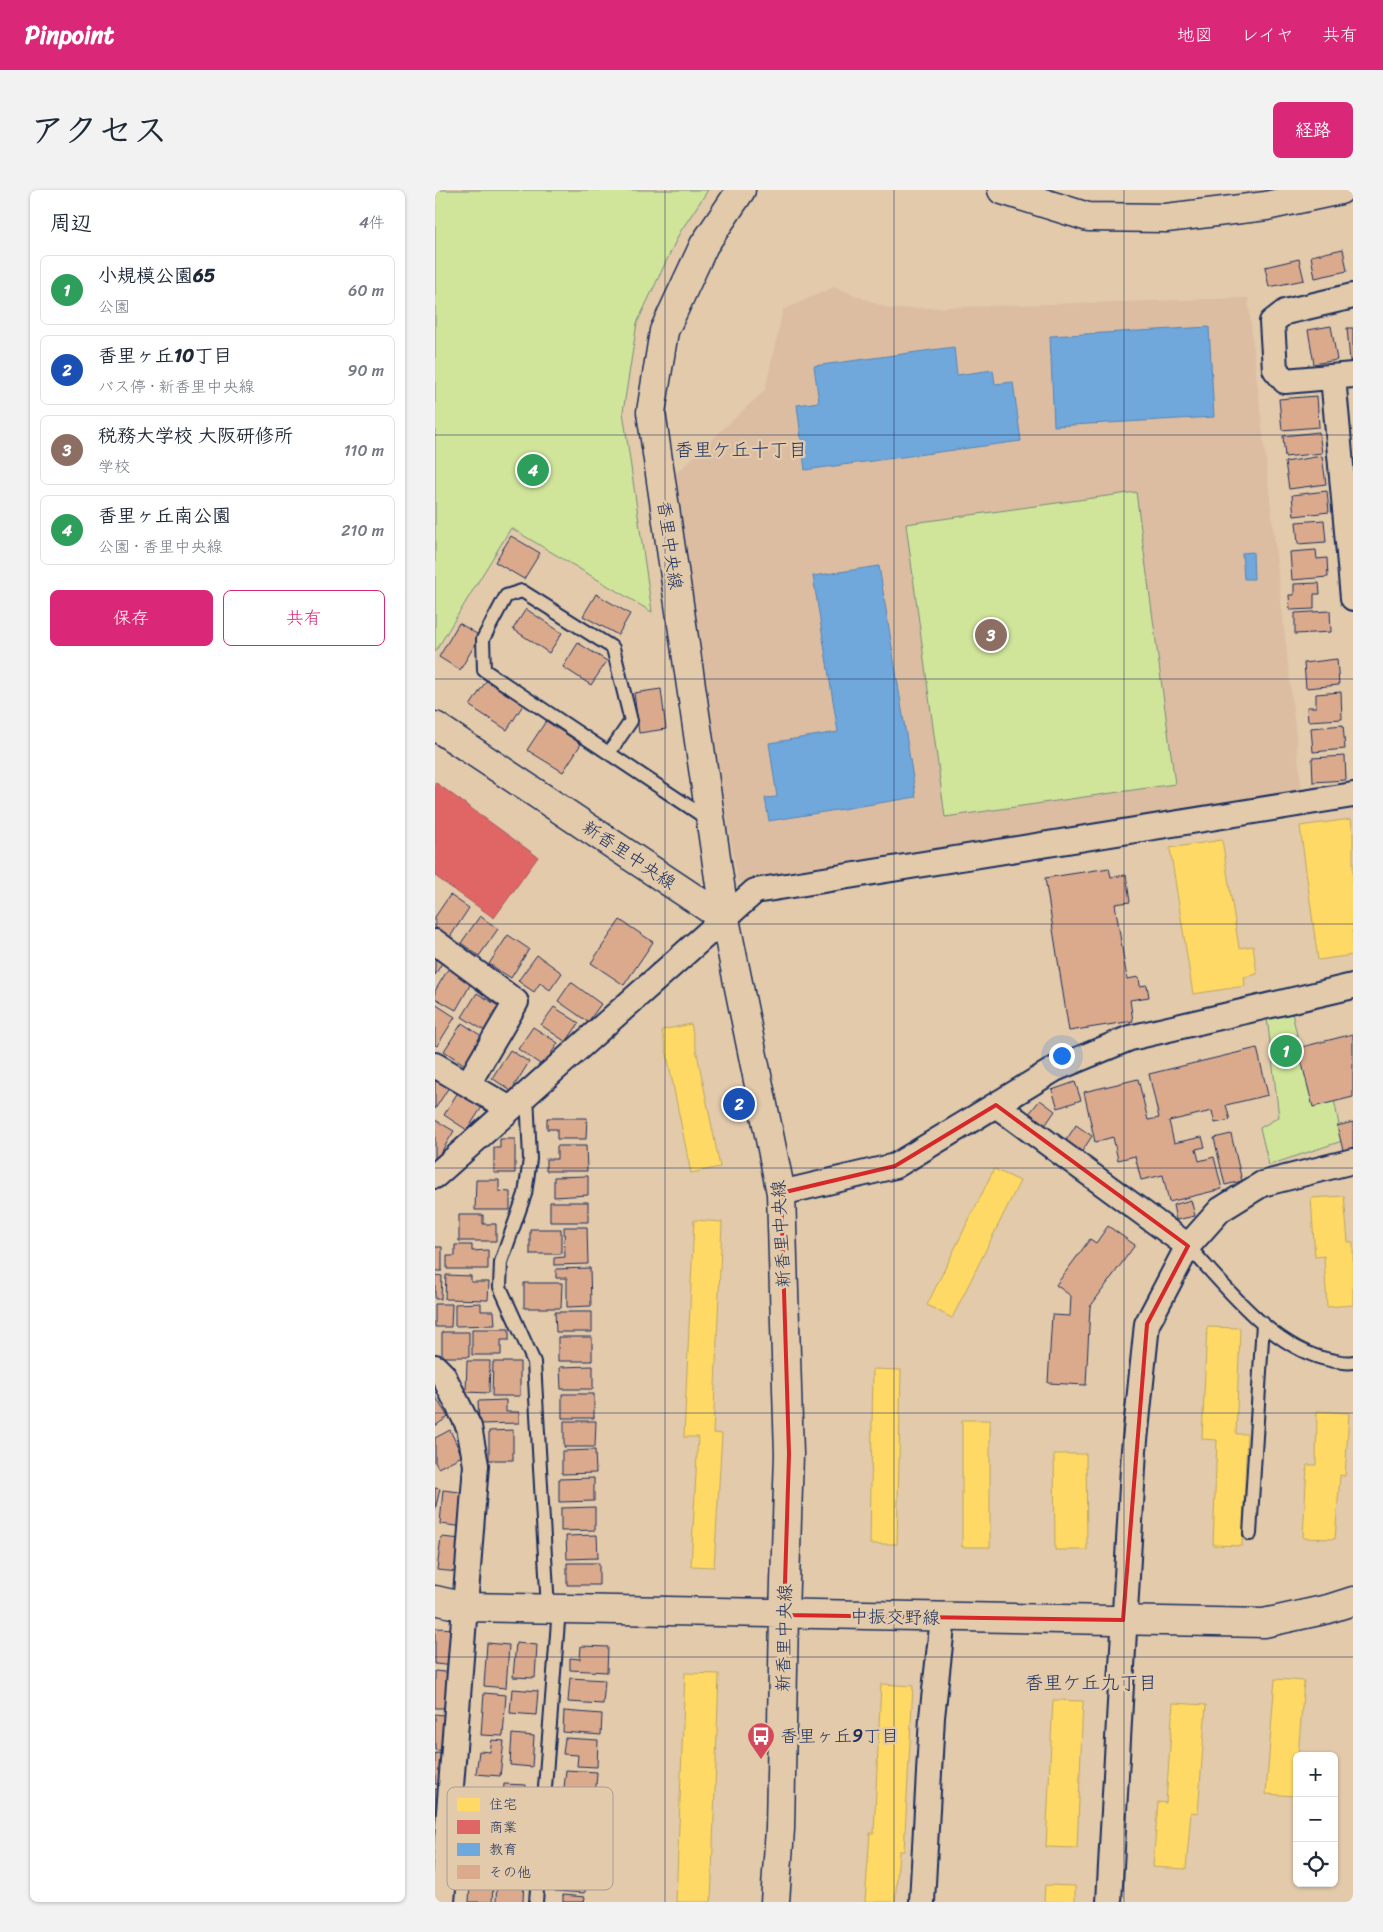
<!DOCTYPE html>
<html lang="ja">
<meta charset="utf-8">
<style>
body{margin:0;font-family:Sriracha,"Klee One",sans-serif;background:#f2f2f3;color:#1f2937}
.controls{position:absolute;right:15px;bottom:15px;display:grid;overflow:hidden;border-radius:8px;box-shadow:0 1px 4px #0004}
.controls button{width:45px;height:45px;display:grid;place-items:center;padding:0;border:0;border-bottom:1px solid #e0e1e3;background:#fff;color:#1f2937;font:25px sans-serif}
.you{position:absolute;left:626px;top:865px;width:18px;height:18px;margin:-12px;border:4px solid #fff;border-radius:50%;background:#1a73e8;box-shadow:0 0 0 8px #1a73e833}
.badge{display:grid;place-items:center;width:32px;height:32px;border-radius:50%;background:#db2777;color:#fff;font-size:16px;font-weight:700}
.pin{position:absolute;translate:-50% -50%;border:2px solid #fff;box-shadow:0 1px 5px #0006}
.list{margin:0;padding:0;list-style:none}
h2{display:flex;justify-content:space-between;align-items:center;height:65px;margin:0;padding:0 20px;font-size:21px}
h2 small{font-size:16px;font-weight:400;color:#747a83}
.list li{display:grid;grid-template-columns:32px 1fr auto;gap:15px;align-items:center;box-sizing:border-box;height:70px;margin:0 10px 10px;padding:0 10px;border:1px solid #e0e1e3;border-radius:8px}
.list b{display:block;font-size:19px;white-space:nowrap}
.list p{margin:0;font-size:16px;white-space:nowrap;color:#747a83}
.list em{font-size:16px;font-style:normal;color:#747a83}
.actions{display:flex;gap:10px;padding:15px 20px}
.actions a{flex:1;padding:11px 0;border:1px solid #db2777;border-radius:8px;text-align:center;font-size:18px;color:#db2777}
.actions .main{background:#db2777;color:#fff}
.icon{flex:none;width:28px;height:28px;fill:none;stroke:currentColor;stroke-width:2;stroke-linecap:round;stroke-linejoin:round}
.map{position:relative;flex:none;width:918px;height:1712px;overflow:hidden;border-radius:8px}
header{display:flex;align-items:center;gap:30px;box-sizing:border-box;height:70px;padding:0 25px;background:#db2777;color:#fff}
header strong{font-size:24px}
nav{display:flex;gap:28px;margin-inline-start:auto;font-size:18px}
.intro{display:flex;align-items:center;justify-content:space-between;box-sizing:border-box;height:120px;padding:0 30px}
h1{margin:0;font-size:35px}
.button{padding:12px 22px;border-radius:8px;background:#db2777;color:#fff;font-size:18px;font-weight:700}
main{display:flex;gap:30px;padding:0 30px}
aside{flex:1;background:#fff;border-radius:8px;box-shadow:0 1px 4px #0004}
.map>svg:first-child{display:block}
.built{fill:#dcbda1}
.green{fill:#d0e59a;stroke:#768a7c}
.homes{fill:#ffd966;stroke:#bba664}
.shops{fill:#e06666;stroke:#a55664}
.schools{fill:#6fa8dc;stroke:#5684b6}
.building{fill:#dbaa8d;stroke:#1b2f5e}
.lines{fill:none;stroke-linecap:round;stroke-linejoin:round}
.service-casing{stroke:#1b2f5e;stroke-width:16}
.minor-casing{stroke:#1b2f5e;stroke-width:28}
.tertiary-casing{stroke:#1b2f5e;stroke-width:31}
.service{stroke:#e2caab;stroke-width:12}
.minor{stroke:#e2caab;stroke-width:24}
.tertiary{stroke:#e2caab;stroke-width:28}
.marked{fill:none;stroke:#d62828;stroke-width:4;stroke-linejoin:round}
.grid{fill:none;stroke:#1b2f5e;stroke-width:1;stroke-opacity:0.55}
.labels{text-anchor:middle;stroke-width:5;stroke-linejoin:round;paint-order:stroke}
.street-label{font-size:18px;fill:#1b2f5e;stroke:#e2caab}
.poi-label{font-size:18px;fill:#1b2f5e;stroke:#e2caab;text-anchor:start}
.neighbourhood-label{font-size:19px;fill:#1b2f5e;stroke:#e2caab}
.key{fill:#e2caab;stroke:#a69c94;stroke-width:1}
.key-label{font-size:14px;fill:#1b2f5e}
</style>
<header>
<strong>Pinpoint</strong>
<nav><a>地図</a><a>レイヤ</a><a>共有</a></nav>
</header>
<div class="intro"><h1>アクセス</h1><a class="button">経路</a></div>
<main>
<aside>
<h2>周辺<small>4件</small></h2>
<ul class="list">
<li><span class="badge" style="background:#2e9e5b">1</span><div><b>小規模公園65</b><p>公園</p></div><em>60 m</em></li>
<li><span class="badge" style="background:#1a4fb4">2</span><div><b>香里ヶ丘10丁目</b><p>バス停 · 新香里中央線</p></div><em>90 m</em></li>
<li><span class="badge" style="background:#8d6e63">3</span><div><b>税務大学校 大阪研修所</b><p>学校</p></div><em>110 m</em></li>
<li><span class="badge" style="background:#2e9e5b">4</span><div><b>香里ヶ丘南公園</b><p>公園 · 香里中央線</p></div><em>210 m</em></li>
</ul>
<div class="actions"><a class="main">保存</a><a>共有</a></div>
</aside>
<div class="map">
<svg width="918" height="1712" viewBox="0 0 918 1712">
<rect width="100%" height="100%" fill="#e2caab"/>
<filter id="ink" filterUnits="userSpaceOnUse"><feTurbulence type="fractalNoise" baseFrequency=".02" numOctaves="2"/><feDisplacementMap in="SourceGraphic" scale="10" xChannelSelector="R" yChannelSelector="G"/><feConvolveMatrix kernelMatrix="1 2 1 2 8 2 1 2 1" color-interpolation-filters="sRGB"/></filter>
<g filter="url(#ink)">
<!-- built -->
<path class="built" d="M 399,97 L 455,119 L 813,108 L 867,602 L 303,693 L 235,289 L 330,200 L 348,120 Z"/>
<!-- green -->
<path class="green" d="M 0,0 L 273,0 L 245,42 L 202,133 L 188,222 L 217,422 L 76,338 L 0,462 Z
M 701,302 L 740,594 L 510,627 L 471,334 Z
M 855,814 L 877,912 L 898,904 L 907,951 L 834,975 L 825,938 L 844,927 L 831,819 Z"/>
<!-- homes -->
<path class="homes" d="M 916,629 L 918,644 L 918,765 L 883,770 L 865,636 Z
M 787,650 L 804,758 L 818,756 L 822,784 L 809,787 L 810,796 L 758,804 L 735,658 Z
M 256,834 L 285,977 L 256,983 L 227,840 Z
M 559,979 L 585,991 L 517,1128 L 492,1115 Z
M 909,1006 L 913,1052 L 918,1052 L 918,1115 L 892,1117 L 889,1066 L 880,1067 L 876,1008 Z
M 259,1030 L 287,1032 L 278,1243 L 287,1244 L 279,1377 L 256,1376 L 263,1247 L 249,1247 Z
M 772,1137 L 805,1138 L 801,1244 L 812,1244 L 807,1356 L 778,1355 L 782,1250 L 767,1249 Z
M 438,1179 L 466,1180 L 462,1354 L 435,1354 Z
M 882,1221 L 914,1223 L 910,1286 L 905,1285 L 900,1349 L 868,1348 L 872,1275 L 881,1275 Z
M 527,1230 L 555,1230 L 555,1357 L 527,1357 Z
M 619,1264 L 651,1264 L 652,1360 L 620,1360 Z
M 250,1483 L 284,1484 L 276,1712 L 241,1712 Z
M 840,1489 L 869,1491 L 863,1566 L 862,1566 L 860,1606 L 831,1604 Z
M 446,1494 L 478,1496 L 469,1661 L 464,1661 L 460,1712 L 430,1712 L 435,1643 L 439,1643 Z
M 618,1510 L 648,1511 L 642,1658 L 611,1657 Z
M 738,1513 L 771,1515 L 763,1623 L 756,1622 L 751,1679 L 718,1677 L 723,1612 L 731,1613 Z
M 610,1695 L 640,1696 L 640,1712 L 609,1712 Z"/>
<!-- shops -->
<path class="shops" d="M 0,592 L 103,667 L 59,728 L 0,686 Z"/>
<!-- schools -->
<path class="schools" d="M 774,137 L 779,227 L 619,236 L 615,146 Z
M 519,157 L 522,185 L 558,180 L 560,194 L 578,192 L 586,251 L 370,280 L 362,215 L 384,212 L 379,176 Z
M 818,362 L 819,389 L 809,389 L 807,363 Z
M 444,376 L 481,607 L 334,631 L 330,608 L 342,607 L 334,553 L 403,542 L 378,386 Z"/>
<!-- building -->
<path class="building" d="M 908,59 L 912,81 L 880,88 L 876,66 Z
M 864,69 L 869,90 L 834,97 L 830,77 Z
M 896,136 L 902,170 L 879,174 L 873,140 Z
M 912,138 L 918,138 L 918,170 L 915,171 Z
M 882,206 L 884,237 L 847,240 L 844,209 Z
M 884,242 L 887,263 L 850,267 L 848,246 Z
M 887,266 L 891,294 L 854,299 L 850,272 Z
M 892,301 L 894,322 L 859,326 L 857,305 Z
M 889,330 L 891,352 L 863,354 L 861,332 Z
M 76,346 L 105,363 L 89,389 L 60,372 Z
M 881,360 L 882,369 L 892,368 L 893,387 L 857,390 L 855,362 Z
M 884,393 L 885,404 L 879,404 L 879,419 L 855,420 L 854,405 L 859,405 L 859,394 Z
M 161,404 L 195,424 L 183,445 L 148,426 Z
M 91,419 L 127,443 L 114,463 L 78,439 Z
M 895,421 L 896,442 L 860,444 L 860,423 Z
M 24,433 L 45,446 L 25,480 L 4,467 Z
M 143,453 L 172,471 L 156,495 L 128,477 Z
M 902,469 L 904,495 L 871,498 L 869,473 Z
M 53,488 L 90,512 L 72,540 L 35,516 Z
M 226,499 L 231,539 L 204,543 L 199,503 Z
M 906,502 L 907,529 L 873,531 L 872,517 L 881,517 L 881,504 Z
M 111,531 L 146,554 L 128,582 L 92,560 Z
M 908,535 L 910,559 L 878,562 L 876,538 Z
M 910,566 L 911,590 L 878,592 L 877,568 Z
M 674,678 L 676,687 L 691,685 L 695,712 L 680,714 L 692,789 L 704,787 L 705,796 L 712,795 L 714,807 L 695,810 L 698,831 L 634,841 L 610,688 Z
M 15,705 L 34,718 L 15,747 L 0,737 L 0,727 Z
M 45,726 L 63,739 L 44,766 L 26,753 Z
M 185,730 L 218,752 L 189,795 L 156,773 Z
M 73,745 L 94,759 L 76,788 L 54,774 Z
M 102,765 L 127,783 L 115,800 L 105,793 L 99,802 L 83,791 Z
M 0,769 L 7,773 L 0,785 Z
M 15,776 L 38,790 L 21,820 L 0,808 L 0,801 Z
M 136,792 L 166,814 L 153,832 L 123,811 Z
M 42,803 L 65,817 L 50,841 L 27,827 Z
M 0,814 L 20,827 L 2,856 L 0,855 Z
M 119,817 L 144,833 L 131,852 L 106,835 Z
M 27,833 L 48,847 L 30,875 L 9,861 Z
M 98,837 L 123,853 L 108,876 L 83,859 Z
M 918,844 L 918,907 L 878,917 L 863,858 Z
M 822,858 L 833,905 L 791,915 L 795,930 L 780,933 L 777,921 L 734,931 L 739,953 L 767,947 L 770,957 L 761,959 L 764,971 L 779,967 L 787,999 L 734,1012 L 728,985 L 706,990 L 700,966 L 683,970 L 678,947 L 660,952 L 649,902 L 703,889 L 713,930 L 724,928 L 714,884 Z
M 75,860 L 94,872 L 76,901 L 57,888 Z
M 0,887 L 14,897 L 0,919 Z
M 640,892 L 646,910 L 623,918 L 617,900 Z
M 23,902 L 47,917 L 32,940 L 9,925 Z
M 605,910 L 620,921 L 609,937 L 593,925 Z
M 112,928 L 152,928 L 151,949 L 122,949 L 122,939 L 112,939 Z
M 0,930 L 19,941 L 2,969 L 0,968 Z
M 918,932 L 918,958 L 908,960 L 902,936 Z
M 641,935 L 657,946 L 646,963 L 630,952 Z
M 796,944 L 807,991 L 790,995 L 779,948 Z
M 65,949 L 80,949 L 80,983 L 59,983 L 59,958 L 65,958 Z
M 122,956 L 151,956 L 152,981 L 111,981 L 111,969 L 122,969 Z
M 153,986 L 153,1005 L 119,1007 L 119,987 Z
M 41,990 L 64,990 L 64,1001 L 75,1002 L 75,1020 L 40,1020 Z
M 756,1010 L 760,1026 L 741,1030 L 738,1015 Z
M 115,1012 L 153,1012 L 153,1032 L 115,1032 Z
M 24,1025 L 48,1025 L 48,1034 L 61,1034 L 61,1051 L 24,1051 Z
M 673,1036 L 700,1055 L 655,1117 L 651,1195 L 613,1193 L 617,1125 L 635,1126 L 636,1106 L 621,1095 L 655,1049 L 661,1053 Z
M 129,1037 L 152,1037 L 153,1074 L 119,1075 L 119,1068 L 130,1067 Z
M 95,1039 L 126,1039 L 126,1064 L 95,1064 Z
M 20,1055 L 37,1055 L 37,1061 L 53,1060 L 53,1079 L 12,1079 L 12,1066 L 20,1066 Z
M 0,1057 L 7,1057 L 7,1081 L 0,1081 Z
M 155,1078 L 156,1116 L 132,1117 L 132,1088 L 121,1088 L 121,1079 Z
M 0,1085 L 7,1086 L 6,1109 L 0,1109 Z
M 11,1085 L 36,1086 L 36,1092 L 54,1092 L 53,1110 L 10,1109 Z
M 89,1093 L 127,1093 L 126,1118 L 89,1118 Z
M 46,1113 L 46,1121 L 59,1121 L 60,1135 L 20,1136 L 20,1114 Z
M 0,1114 L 17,1114 L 16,1137 L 0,1137 Z
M 120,1122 L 157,1122 L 157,1142 L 121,1142 Z
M 37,1139 L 74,1139 L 74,1150 L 66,1150 L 66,1165 L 37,1165 Z
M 7,1142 L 34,1142 L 34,1167 L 7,1167 Z
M 123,1147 L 157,1147 L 157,1171 L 123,1171 Z
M 32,1171 L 55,1171 L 54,1203 L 31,1202 Z
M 58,1172 L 85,1172 L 85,1206 L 57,1206 Z
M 158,1176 L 158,1199 L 126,1199 L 125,1177 Z
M 127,1204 L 159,1204 L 159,1228 L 127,1228 Z
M 0,1206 L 13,1227 L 0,1236 Z
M 71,1210 L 71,1222 L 84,1222 L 84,1233 L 44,1234 L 43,1211 Z
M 129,1231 L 161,1231 L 160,1257 L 129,1257 Z
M 15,1240 L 27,1266 L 3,1278 L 0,1272 L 0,1248 Z
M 78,1240 L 78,1270 L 54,1270 L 54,1241 Z
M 160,1260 L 161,1283 L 127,1284 L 127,1261 Z
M 159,1288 L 159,1311 L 124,1312 L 124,1289 Z
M 0,1298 L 5,1299 L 0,1320 Z
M 8,1300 L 33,1303 L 30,1337 L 5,1334 Z
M 160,1317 L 160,1340 L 126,1341 L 126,1318 Z
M 162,1345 L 163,1368 L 132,1369 L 131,1346 Z
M 6,1347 L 27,1349 L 24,1382 L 2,1380 Z
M 132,1373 L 164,1373 L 164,1395 L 132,1395 Z
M 0,1438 L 22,1439 L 20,1476 L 0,1474 Z
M 52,1453 L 74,1455 L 71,1498 L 49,1496 Z
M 81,1453 L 102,1455 L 100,1488 L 78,1487 Z
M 146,1456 L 173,1457 L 172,1482 L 135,1480 L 135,1468 L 145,1469 Z
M 0,1481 L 19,1483 L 16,1518 L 0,1518 Z
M 135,1488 L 170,1490 L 168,1514 L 133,1512 Z
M 77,1499 L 103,1501 L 101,1525 L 75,1523 Z
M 49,1503 L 71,1505 L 68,1546 L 46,1545 Z
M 129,1521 L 167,1524 L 166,1545 L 128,1542 Z
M 0,1524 L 16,1526 L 12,1561 L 0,1560 Z
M 77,1544 L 99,1546 L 97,1577 L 75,1575 Z
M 130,1548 L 163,1550 L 162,1577 L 142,1576 L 143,1565 L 128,1564 Z
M 57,1550 L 69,1551 L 65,1586 L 41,1584 L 44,1561 L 55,1562 Z
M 0,1563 L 12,1564 L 9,1595 L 0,1594 Z
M 131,1580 L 162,1582 L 160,1610 L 128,1607 Z
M 69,1594 L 91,1595 L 88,1634 L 66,1632 Z
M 0,1599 L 10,1600 L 7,1625 L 0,1624 Z
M 122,1674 L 152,1676 L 150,1703 L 120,1701 Z
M 62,1689 L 89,1690 L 88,1712 L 61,1712 Z
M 35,1694 L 58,1696 L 57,1712 L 34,1712 Z
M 128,1705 L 150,1707 L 149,1712 L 128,1712 Z"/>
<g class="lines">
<!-- service casing -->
<g class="service-casing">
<path id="service" d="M 174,563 L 196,531 L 178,458 L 87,401 L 71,406 L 48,449 L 49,480 L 274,630
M 92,904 L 95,969 L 90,1004 L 66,1072 L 65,1097 L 99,1172 L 113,1419
M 753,1056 C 791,1097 838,1159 895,1170 C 903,1171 910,1174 918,1172
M 815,1344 L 828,1133
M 101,1712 L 124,1419"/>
</g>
<!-- minor casing -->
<g class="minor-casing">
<path id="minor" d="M 918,106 L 850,122 L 837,132 L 840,179 L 850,191 L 918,185
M 898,187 L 918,408
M 0,752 L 81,812 L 33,894
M 0,875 L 75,919
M 561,915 L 753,1056
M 0,986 L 320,701 L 918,605
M 346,1003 L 460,976 L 620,879 L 695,848 L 918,796
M 0,1177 L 8,1185 L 34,1237 L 41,1275 L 7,1712
M 487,1712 L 497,1527 L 508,1428
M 674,1712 L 699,1260 L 712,1134 L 753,1056 L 785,1020 L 827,994 L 918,971"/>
</g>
<!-- tertiary casing -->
<g class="tertiary-casing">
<path id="tertiary" d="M 306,0 L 269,55 L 229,141 L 216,222 L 290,729 L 346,1003 L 354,1264 L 349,1425 L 345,1639 L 340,1712
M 567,0 L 653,27 L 731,28 L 831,16 L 905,0
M 0,536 L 290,729
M 0,1410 L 30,1417 L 829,1433 L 893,1419 L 918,1411"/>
</g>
<!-- service -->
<use href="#service" class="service"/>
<!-- minor -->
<use href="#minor" class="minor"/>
<!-- tertiary -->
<use href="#tertiary" class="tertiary"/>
</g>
</g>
<!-- marked area -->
<path class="marked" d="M 561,915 L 753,1056 L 712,1134 L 688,1430 L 349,1425 L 354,1264 L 346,1003 L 460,976 Z"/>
<!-- grid -->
<path class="grid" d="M 230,0 L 230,1712M 459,0 L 459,1712M 689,0 L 689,1712M 0,245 L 918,245M 0,489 L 918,489M 0,734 L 918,734M 0,978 L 918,978M 0,1223 L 918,1223M 0,1467 L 918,1467"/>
<!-- icons -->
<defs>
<g id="bus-pin" transform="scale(1.4375)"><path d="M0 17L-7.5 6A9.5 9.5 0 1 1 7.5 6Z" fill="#d1495b" stroke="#e2caab"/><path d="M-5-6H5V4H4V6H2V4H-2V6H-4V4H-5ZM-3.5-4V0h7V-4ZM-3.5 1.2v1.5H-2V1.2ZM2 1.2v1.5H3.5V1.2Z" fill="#fff"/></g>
</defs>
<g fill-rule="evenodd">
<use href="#bus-pin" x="326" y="1546"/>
</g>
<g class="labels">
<!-- street labels -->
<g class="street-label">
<text transform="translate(235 355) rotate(82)" y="6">香里中央線</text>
<text transform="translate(194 665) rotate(34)" y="6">新香里中央線</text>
<text transform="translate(346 1044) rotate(-93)" y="6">新香里中央線</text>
<text transform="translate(460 1427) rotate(1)" y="6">中振交野線</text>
<text transform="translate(349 1448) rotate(-89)" y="6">新香里中央線</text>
</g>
<!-- poi labels -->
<g class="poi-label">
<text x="345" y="1552">香里ヶ丘9丁目</text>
</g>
<!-- neighbourhood labels -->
<g class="neighbourhood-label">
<text x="306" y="266">香里ケ丘十丁目</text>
<text x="656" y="1499">香里ケ丘九丁目</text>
</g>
</g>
<!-- legend -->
<rect x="12" y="1597" width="166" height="103" rx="8" class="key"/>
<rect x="22" y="1608" width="23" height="13" fill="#ffd966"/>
<rect x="22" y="1630" width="23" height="14" fill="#e06666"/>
<rect x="22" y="1653" width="23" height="13" fill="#6fa8dc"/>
<rect x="22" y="1675" width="23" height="14" fill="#dbaa8d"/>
<g class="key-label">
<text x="54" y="1619">住宅</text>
<text x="54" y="1642">商業</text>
<text x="54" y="1664">教育</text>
<text x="54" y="1687">その他</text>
</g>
</svg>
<div class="controls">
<button>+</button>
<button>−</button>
<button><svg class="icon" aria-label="locate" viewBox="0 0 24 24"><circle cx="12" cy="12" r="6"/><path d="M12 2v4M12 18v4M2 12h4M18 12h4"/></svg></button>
</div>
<div class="you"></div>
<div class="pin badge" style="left:851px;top:861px;background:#2e9e5b">1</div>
<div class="pin badge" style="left:304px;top:914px;background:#1a4fb4">2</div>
<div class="pin badge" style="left:556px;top:445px;background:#8d6e63">3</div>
<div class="pin badge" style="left:98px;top:280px;background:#2e9e5b">4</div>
</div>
</main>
